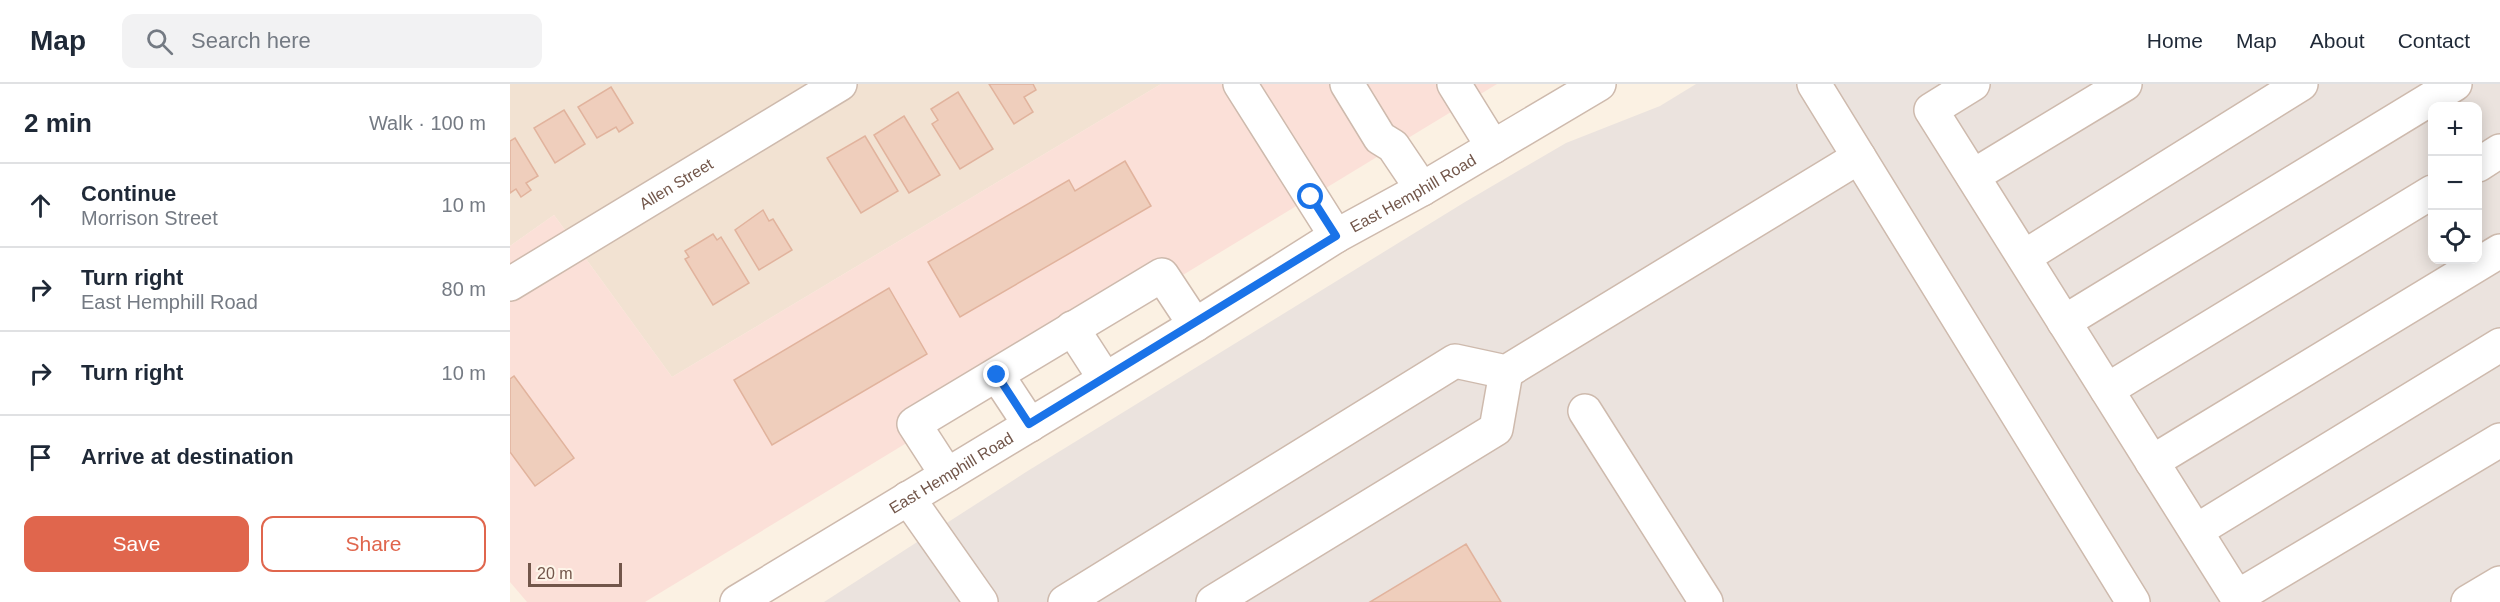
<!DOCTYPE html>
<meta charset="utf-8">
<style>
body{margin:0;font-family:Arial,sans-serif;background:#f2f2f3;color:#1f2937}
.controls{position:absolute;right:18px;top:18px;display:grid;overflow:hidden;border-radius:12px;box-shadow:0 3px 15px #0003}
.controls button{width:54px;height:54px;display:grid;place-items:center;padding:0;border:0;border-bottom:2px solid #e0e1e3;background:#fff;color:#1f2937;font:30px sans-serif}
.scale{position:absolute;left:18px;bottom:15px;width:94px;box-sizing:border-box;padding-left:6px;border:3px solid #72564a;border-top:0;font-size:16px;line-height:21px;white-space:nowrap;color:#72564a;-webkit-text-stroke:4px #fef5e9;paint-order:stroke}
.stop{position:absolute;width:18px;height:18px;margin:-14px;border:4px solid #1a73e8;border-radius:50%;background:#fff}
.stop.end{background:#1a73e8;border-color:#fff;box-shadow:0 2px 6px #0008}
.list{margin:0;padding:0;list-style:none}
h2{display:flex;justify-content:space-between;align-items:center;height:78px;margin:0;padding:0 24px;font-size:26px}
h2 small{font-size:20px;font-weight:400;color:#747a83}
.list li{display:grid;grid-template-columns:39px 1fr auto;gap:18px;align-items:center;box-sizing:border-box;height:84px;padding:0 24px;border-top:2px solid #e0e1e3}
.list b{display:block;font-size:22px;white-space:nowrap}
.list p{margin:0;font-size:20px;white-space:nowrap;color:#747a83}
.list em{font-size:20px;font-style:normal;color:#747a83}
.actions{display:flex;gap:12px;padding:18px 24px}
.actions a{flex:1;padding:14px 0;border:2px solid #e0664d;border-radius:12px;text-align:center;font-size:21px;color:#e0664d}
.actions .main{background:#e0664d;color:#fff}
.icon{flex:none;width:33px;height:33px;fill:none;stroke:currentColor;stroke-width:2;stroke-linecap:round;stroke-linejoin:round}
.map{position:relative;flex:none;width:1990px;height:518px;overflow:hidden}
header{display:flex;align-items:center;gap:36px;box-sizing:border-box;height:84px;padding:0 30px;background:#fff;border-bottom:2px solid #e0e1e3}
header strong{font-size:28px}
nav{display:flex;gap:33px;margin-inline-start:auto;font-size:21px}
.search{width:420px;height:54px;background:#f2f2f3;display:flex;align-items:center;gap:15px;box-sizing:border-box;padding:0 21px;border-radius:12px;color:#747a83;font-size:22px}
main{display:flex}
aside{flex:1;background:#fff}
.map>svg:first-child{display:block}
.residential{fill:#f2e2d2}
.commercial{fill:#fbe0d8}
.industrial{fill:#ebe3de;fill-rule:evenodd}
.building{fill:#efcebc;stroke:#e1b39d;stroke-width:1.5}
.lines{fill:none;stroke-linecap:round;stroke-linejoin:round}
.minor-casing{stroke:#cebaad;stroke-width:36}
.minor{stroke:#fff;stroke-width:33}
.route{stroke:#1a73e8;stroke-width:8}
.labels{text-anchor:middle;stroke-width:4.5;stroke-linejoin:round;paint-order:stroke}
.street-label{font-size:16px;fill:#72564a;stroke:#fef5e9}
</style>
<header>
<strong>Map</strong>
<div class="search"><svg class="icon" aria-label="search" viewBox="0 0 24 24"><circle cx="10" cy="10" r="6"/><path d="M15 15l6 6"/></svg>Search here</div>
<nav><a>Home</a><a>Map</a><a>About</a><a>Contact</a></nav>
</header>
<main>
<aside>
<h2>2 min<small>Walk · 100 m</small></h2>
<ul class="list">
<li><svg class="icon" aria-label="ahead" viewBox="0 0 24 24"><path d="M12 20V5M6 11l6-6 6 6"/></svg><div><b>Continue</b><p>Morrison Street</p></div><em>10 m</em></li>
<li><svg class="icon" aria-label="right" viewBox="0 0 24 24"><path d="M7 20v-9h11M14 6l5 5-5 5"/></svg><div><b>Turn right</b><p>East Hemphill Road</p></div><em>80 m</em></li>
<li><svg class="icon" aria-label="right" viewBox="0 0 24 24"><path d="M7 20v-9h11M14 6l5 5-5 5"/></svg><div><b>Turn right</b></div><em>10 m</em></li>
<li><svg class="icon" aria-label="arrive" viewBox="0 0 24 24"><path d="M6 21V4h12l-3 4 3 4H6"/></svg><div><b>Arrive at destination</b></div></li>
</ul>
<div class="actions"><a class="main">Save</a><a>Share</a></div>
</aside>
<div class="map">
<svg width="1990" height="518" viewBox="0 0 1990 518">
<rect width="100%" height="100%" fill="#fbf1e3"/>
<!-- residential -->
<path class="residential" d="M 0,0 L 651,0 L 162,293 L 44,131 L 0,162 Z"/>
<!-- commercial -->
<path class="commercial" d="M 651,0 L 987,0 L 135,518 L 17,518 L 0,498 L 0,162 L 44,131 L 162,293 Z"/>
<!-- industrial -->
<path class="industrial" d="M 1186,0 L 1990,0 L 1990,518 L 314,518 L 516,388 L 955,118 L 1056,59 L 1150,22 ZM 1922,22 L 1968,22 L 1968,176 L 1922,176 Z"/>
<!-- building -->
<path class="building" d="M 479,0 L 523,0 L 526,6 L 514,13 L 523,28 L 504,40 Z
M 101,3 L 123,39 L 109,48 L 106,43 L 87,54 L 68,23 Z
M 448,8 L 483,65 L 450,85 L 422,40 L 428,36 L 421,25 Z
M 54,26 L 75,60 L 45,79 L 24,44 Z
M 394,32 L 430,91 L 399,109 L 364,51 Z
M 355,52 L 388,107 L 351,129 L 317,74 Z
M 5,54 L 28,92 L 16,99 L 21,106 L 11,113 L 6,105 L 0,109 L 0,57 Z
M 615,77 L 641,122 L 450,233 L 418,178 L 559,96 L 565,107 Z
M 253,126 L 259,137 L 263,135 L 282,166 L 249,186 L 225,146 Z
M 203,150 L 207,156 L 211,153 L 239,199 L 203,221 L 175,175 L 179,173 L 175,167 Z
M 379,204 L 417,270 L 262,361 L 224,296 Z
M 4,292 L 64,374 L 25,402 L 0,368 L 0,295 Z
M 956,460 L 991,518 L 860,518 Z"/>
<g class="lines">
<!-- minor casing -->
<g class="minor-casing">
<g id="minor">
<path d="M 730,0 L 826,152"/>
<path d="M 837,0 L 870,54 L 883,62 L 912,105"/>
<path d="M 944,0 L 983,63"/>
<path d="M 1304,0 L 1623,518"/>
<path d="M 1463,0 L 1421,26 L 1727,513 L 1990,356"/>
<path d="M 1968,81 L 1990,67"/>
<path d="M 1463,92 L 1615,0"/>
<path d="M 1514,173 L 1791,0"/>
<path id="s1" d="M 0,200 L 330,0"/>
<path d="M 1554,238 L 1945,0"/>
<path d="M 562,244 L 595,295"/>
<path d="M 487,291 L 520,341"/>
<path d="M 1597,306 L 1922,108"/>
<path d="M 1075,327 L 1196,518"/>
<path d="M 1642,378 L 1990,167"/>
<path d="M 437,391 L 404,340 L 652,191 L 685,241"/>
<path d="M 398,414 L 471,518"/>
<path d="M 1686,447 L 1990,261"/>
<path id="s2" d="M 227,518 L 685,241 L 826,152 L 912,105 L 1089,0"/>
<path d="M 555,518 L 945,277 L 996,288 L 1349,73"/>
<path d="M 703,518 L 986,345 L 996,288"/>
<path d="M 1958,518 L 1990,499"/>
</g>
</g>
<!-- minor -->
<use href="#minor" class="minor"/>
</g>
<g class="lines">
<!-- route -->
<path class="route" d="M 487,291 L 519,340 L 826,152 L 801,113"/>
</g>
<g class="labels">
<!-- street labels -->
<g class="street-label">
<text dy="6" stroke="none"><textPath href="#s1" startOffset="194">Allen Street</textPath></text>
<text dy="6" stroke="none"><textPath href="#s2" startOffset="790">East Hemphill Road</textPath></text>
<text dy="6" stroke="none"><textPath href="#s2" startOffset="250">East Hemphill Road</textPath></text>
</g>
</g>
</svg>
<div class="controls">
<button>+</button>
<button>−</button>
<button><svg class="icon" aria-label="locate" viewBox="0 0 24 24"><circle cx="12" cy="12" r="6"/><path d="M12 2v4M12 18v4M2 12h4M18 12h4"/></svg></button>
</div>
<div class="scale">20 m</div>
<div class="stop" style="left:801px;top:113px"></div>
<div class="stop end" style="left:487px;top:291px"></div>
</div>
</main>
